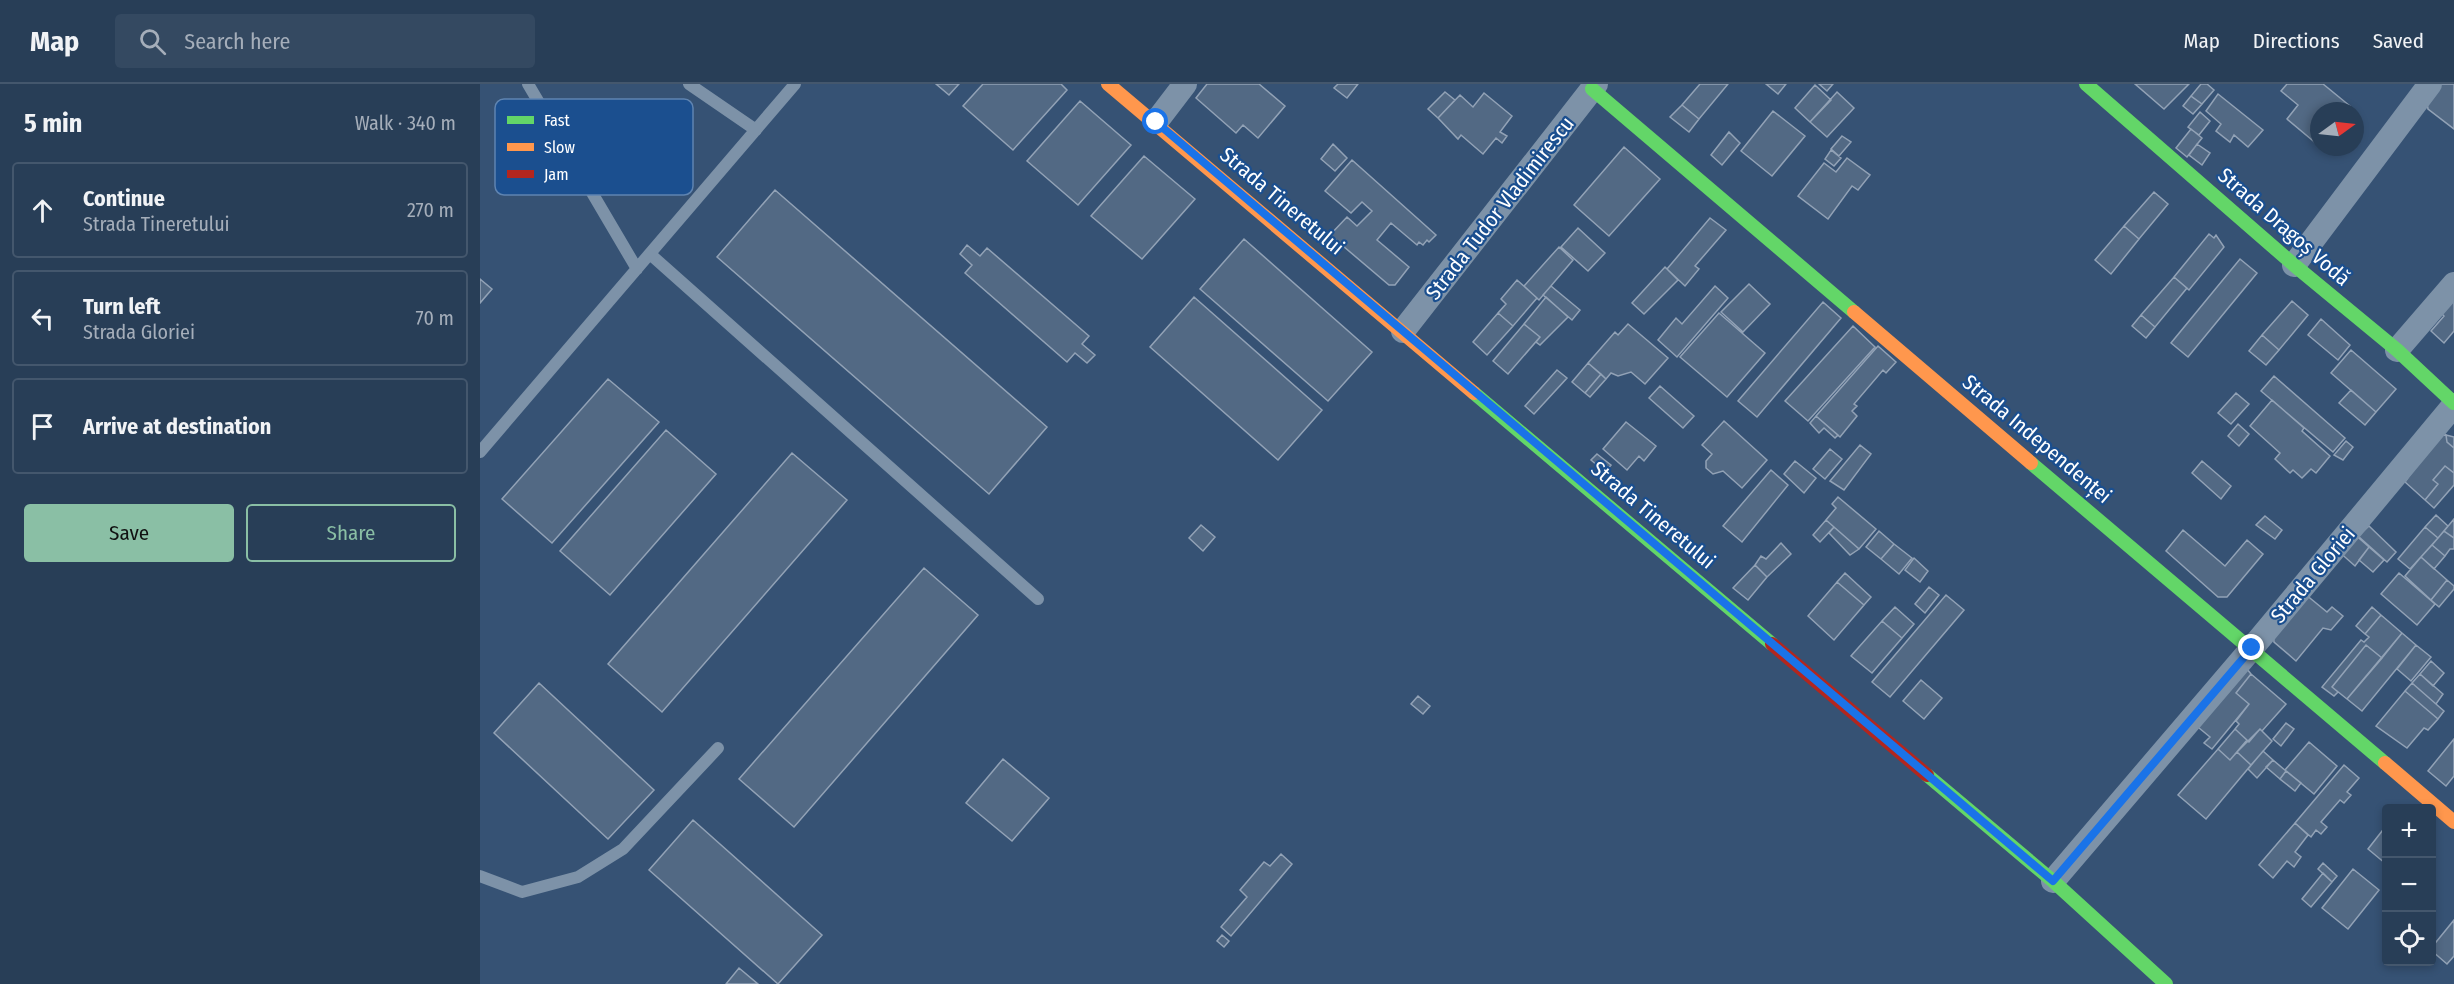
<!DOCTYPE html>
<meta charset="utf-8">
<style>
body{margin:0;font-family:"Fira Sans Condensed",sans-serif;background:#344961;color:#f1f3f6}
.controls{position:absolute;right:18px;bottom:18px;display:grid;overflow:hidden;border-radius:6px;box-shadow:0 3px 9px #0003}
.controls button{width:54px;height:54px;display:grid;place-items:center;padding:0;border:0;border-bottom:2px solid #44576d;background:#283e57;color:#f1f3f6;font:30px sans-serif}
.compass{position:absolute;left:1830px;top:18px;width:54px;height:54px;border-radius:50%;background:#283e57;box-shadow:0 3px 9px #0003;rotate:75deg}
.stop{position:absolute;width:18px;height:18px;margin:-14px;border:4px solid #1a73e8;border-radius:50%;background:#fff}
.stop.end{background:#1a73e8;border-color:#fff;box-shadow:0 2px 6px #0008}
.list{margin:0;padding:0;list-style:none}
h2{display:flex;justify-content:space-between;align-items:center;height:78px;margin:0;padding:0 24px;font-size:26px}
h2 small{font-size:20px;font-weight:400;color:#a5aeba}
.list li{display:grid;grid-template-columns:39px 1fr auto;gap:18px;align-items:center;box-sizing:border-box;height:96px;margin:0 12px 12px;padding:0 12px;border:2px solid #44576d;border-radius:6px}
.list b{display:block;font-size:22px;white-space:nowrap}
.list p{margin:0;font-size:20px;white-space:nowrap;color:#a5aeba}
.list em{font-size:20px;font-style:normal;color:#a5aeba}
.actions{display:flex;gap:12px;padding:18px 24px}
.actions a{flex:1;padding:14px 0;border:2px solid #8abfa5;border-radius:6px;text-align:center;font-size:21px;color:#8abfa5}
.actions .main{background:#8abfa5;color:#111}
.icon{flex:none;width:33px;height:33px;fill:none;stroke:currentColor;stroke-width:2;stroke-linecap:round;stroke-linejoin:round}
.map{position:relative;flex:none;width:1974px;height:900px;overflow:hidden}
header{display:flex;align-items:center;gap:36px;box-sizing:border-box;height:84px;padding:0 30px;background:#283e57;border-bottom:2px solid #44576d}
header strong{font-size:28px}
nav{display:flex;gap:33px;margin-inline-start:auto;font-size:21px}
.search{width:420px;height:54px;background:#344961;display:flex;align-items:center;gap:15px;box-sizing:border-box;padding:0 21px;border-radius:6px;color:#a5aeba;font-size:22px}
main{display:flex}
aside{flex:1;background:#283e57}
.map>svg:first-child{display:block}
.building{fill:#526984;stroke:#92a2b6;stroke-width:1.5}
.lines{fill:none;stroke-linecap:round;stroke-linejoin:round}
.lane{stroke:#7d92a8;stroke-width:12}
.street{stroke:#7d92a8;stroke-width:24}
.fast{stroke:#63d668;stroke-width:14}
.slow{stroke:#ff974d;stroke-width:14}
.jam{stroke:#b3261e;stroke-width:14}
.route{stroke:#1a73e8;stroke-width:8}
.labels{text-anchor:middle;stroke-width:4.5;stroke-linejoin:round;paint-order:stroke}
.street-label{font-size:21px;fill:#fff;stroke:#1b4f8f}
.key{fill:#1b4f8f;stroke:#5f84b1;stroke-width:1.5}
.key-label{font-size:16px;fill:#fff}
</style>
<header>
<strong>Map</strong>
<div class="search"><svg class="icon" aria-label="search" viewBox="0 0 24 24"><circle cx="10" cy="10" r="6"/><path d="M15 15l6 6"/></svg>Search here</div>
<nav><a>Map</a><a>Directions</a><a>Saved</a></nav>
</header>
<main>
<aside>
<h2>5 min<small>Walk · 340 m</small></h2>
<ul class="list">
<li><svg class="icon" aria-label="ahead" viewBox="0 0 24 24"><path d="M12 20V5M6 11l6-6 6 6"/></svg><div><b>Continue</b><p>Strada Tineretului</p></div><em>270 m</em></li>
<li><svg class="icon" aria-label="left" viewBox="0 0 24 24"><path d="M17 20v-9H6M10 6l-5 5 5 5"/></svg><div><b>Turn left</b><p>Strada Gloriei</p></div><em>70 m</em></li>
<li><svg class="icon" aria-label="arrive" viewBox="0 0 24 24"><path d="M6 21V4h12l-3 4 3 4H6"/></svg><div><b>Arrive at destination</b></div></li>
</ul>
<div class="actions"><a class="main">Save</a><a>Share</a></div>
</aside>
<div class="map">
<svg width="1974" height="900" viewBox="0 0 1974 900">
<rect width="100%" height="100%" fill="#365274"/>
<!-- building -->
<path class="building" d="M 456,0 L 479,0 L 469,11 Z
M 503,0 L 581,0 L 587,6 L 533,66 L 483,22 Z
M 727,0 L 779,0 L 805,22 L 778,54 L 763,41 L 756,49 L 716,14 Z
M 858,0 L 878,0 L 867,14 L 854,4 Z
M 1220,0 L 1248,0 L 1219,35 L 1202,21 Z
M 1286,0 L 1306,0 L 1298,10 Z
M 1339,0 L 1353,0 L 1347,7 Z
M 1655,0 L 1709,0 L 1684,25 Z
M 1721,0 L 1727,0 L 1734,6 L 1722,20 L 1711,12 Z
M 1807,0 L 1843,0 L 1870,22 L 1866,27 L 1839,27 L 1838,61 L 1807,35 L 1818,21 L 1801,7 Z
M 1957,0 L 1974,0 L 1974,45 L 1948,25 L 1946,14 Z
M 1335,1 L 1351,16 L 1330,38 L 1315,24 Z
M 965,8 L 975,16 L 958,34 L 948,25 Z
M 1357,8 L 1374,24 L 1347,53 L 1330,38 Z
M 1004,9 L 1032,32 L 1020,48 L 1027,52 L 1022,59 L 1016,54 L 1003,70 L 981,51 L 978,55 L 958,34 L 980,11 L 993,23 Z
M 1738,10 L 1783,46 L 1768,63 L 1754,51 L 1750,58 L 1736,47 L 1741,40 L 1726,27 Z
M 1711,12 L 1722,20 L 1713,30 L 1703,22 Z
M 600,17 L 651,61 L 598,121 L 547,77 Z
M 1202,21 L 1219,35 L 1209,48 L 1190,33 Z
M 1293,27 L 1325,52 L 1292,92 L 1261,67 Z
M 1720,28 L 1730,37 L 1719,51 L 1708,43 Z
M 1711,45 L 1722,54 L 1707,73 L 1696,64 Z
M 1249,48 L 1260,59 L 1242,81 L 1231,71 Z
M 1362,52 L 1371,58 L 1359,72 L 1351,65 Z
M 853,60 L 867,74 L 855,87 L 841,75 Z
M 1717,60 L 1730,69 L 1722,81 L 1709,71 Z
M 1144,63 L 1180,95 L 1129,152 L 1094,121 Z
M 1351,66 L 1361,74 L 1354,82 L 1345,75 Z
M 664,72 L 715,115 L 662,175 L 611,132 Z
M 1367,74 L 1390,91 L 1378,106 L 1372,102 L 1348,135 L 1318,112 L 1344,79 L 1356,88 Z
M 872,76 L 956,151 L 949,158 L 947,156 L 943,161 L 939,158 L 937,161 L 911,139 L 897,156 L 929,183 L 915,201 L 909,201 L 850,151 L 867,133 L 877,142 L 892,127 L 882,118 L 871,129 L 845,107 Z
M 295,106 L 567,343 L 509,410 L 237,173 Z
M 1674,108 L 1688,120 L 1659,155 L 1644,142 Z
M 1230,134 L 1246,146 L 1215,182 L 1219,185 L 1205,202 L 1187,185 Z
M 1644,142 L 1659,155 L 1631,190 L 1615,176 Z
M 1098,144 L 1125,169 L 1108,187 L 1081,163 Z
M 1729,150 L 1734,154 L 1736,151 L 1744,163 L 1709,206 L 1694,193 Z
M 764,155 L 892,268 L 848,317 L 720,205 Z
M 487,161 L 500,172 L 507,164 L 609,252 L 602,260 L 615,271 L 607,279 L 595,269 L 587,278 L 485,189 L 492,181 L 480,170 Z
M 1079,163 L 1093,176 L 1059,216 L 1044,202 Z
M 1760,175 L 1777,189 L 1708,273 L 1691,259 Z
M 1185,183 L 1198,196 L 1164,230 L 1152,219 Z
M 1694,193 L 1707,204 L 1675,243 L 1661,231 Z
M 0,195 L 12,205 L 0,219 Z
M 1037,196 L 1057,214 L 1033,242 L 1018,229 L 1026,220 L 1021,215 Z
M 1269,200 L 1290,220 L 1263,248 L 1241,228 Z
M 1071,202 L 1100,226 L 1092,236 L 1063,211 Z
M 1235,202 L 1248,214 L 1197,273 L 1178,256 L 1196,234 L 1202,240 Z
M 714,213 L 842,326 L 798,376 L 670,263 Z
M 1066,213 L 1088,233 L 1060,261 L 1056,258 L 1060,253 L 1044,240 Z
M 1974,214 L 1974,247 L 1964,259 L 1951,247 L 1964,232 L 1961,229 Z
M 1812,217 L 1828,231 L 1799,266 L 1782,251 Z
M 1343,218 L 1361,234 L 1277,333 L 1258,317 Z
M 1018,229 L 1033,242 L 1007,271 L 993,258 Z
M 1239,229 L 1285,269 L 1247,313 L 1200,273 Z
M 1661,231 L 1675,243 L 1666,254 L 1652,242 Z
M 1841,235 L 1870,261 L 1858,276 L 1828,251 Z
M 1044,240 L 1060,253 L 1028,290 L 1013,277 Z
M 1148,240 L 1188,274 L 1165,300 L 1151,288 L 1138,292 L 1131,289 L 1126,295 L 1108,279 L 1135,248 L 1138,251 Z
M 1373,242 L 1395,263 L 1328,337 L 1305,317 Z
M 1782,251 L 1799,266 L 1786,281 L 1769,267 Z
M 1398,262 L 1416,278 L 1406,289 L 1403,286 L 1374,320 L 1377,322 L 1372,327 L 1377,332 L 1360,353 L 1336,332 Z
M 1871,266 L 1916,305 L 1896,328 L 1851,289 Z
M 1108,279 L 1121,290 L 1105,309 L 1092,298 Z
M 1077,286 L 1087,294 L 1054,330 L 1045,322 Z
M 1121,290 L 1126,295 L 1110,313 L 1105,309 Z
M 1794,292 L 1865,354 L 1853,368 L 1781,307 Z
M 128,295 L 179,338 L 72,459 L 22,415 Z
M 1180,302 L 1214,332 L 1203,344 L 1169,314 Z
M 1871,306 L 1896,328 L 1885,341 L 1859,319 Z
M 1756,309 L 1769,320 L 1751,340 L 1738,329 Z
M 1792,316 L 1824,344 L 1822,347 L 1850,372 L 1836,389 L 1831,385 L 1822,394 L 1813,386 L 1810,389 L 1795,375 L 1800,369 L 1770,342 Z
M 1336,332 L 1358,351 L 1355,354 L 1344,344 L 1339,349 L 1330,339 Z
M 1244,337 L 1287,376 L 1262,404 L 1243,387 L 1233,390 L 1226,384 L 1226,377 L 1232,370 L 1222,361 Z
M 1146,338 L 1176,362 L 1164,377 L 1159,372 L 1147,386 L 1123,365 Z
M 1758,340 L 1769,350 L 1759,362 L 1748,352 Z
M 186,346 L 236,390 L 130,511 L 80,467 Z
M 1966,351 L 1967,358 L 1974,364 L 1974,389 L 1965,382 L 1953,396 L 1958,400 L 1945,416 L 1925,398 L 1956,352 Z
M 1966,351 L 1974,353 L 1974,364 L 1967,358 Z
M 1866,357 L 1873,363 L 1863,376 L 1854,371 Z
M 1380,361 L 1391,370 L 1364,406 L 1350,397 Z
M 1350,365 L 1362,375 L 1345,395 L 1333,385 Z
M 312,369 L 367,416 L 182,628 L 128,580 Z
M 1117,370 L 1131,381 L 1125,388 L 1111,376 Z
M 1315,377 L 1336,394 L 1324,409 L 1304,390 Z
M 1722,377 L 1751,402 L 1741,415 L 1712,389 Z
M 1965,382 L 1974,389 L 1974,401 L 1954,424 L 1945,416 L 1958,400 L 1953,396 Z
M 1291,386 L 1308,401 L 1262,458 L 1243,442 Z
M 1358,413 L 1396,445 L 1379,465 L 1346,436 L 1356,424 L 1352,420 Z
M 1956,431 L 1968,442 L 1958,454 L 1945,443 Z
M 1785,432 L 1802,446 L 1795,455 L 1776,441 Z
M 1974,435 L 1974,454 L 1964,447 Z
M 1346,436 L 1354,443 L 1340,458 L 1333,451 Z
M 721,441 L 735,453 L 723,467 L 709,454 Z
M 1889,442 L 1916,468 L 1907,478 L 1878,452 Z
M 1354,443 L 1379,465 L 1370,471 L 1349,449 Z
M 1945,443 L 1958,454 L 1930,485 L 1918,475 Z
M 1703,446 L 1745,482 L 1767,456 L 1783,470 L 1747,513 L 1738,513 L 1686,467 Z
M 1399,447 L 1414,460 L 1401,475 L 1386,463 Z
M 1964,447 L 1974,454 L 1974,465 L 1970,465 L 1965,472 L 1952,461 Z
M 1872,448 L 1889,463 L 1875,482 L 1857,466 Z
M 1301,459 L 1311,470 L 1287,493 L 1275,481 L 1281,472 L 1286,475 Z
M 1414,460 L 1432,474 L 1419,490 L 1401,475 Z
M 1952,461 L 1965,472 L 1954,485 L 1941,473 Z
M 1889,463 L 1904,476 L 1893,488 L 1879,476 Z
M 1941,473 L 1967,496 L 1951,516 L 1925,492 Z
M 1434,474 L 1448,487 L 1440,498 L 1425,486 Z
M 1275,481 L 1287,493 L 1268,516 L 1253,504 Z
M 444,484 L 498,531 L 314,743 L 259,695 Z
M 1365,489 L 1391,513 L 1384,521 L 1357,498 Z
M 1919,489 L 1955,520 L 1937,541 L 1901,510 Z
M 1967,496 L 1974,502 L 1974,505 L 1959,523 L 1951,516 Z
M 1357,498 L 1384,521 L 1354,556 L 1328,532 Z
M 1449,503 L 1459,511 L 1445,529 L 1435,520 Z
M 1825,510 L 1847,528 L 1852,523 L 1863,532 L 1851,546 L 1843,544 L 1816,577 L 1794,558 L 1793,549 Z
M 1466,511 L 1484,526 L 1410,613 L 1392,598 Z
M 1415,523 L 1434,540 L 1422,554 L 1402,537 Z
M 1892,523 L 1901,531 L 1885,550 L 1876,542 Z
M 1901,531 L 1922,549 L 1902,574 L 1886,561 L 1852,603 L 1858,608 L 1854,612 L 1842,603 L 1881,556 L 1884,558 L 1889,553 L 1885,550 Z
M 1402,537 L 1422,554 L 1392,589 L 1371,572 Z
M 1922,549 L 1936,561 L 1882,627 L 1867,615 Z
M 1886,561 L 1902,574 L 1867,615 L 1852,603 Z
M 1936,561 L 1951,573 L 1931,597 L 1917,585 Z
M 1951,577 L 1964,589 L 1953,602 L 1940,590 Z
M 1767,585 L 1771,590 L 1756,609 L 1769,620 L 1732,665 L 1724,659 L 1730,653 L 1713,639 Z
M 1771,590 L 1806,620 L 1782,647 L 1780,645 L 1769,658 L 1755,645 L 1759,640 L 1756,637 L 1769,620 L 1756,609 Z
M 1940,590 L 1963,610 L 1956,620 L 1932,599 Z
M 1441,596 L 1462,614 L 1444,635 L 1423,617 Z
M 59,599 L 174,706 L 128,755 L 14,649 Z
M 1932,599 L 1964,627 L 1958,635 L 1925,607 Z
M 1925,607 L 1958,635 L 1948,646 L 1944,644 L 1927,664 L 1896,642 Z
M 938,612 L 950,622 L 943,630 L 931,620 Z
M 1806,639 L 1814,645 L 1801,662 L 1793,655 Z
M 1755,645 L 1767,656 L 1750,676 L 1738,665 Z
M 1780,645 L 1792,657 L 1771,681 L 1757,668 Z
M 1974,655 L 1974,692 L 1966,702 L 1948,687 Z
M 1829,658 L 1857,682 L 1834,710 L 1805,686 Z
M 1738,665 L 1750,676 L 1757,668 L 1771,681 L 1726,735 L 1698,711 Z
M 1783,667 L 1793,676 L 1777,694 L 1768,685 Z
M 523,675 L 569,714 L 532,757 L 486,719 Z
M 1793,676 L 1806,687 L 1800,695 L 1786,683 Z
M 1864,681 L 1879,694 L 1867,708 L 1871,711 L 1864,719 L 1860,716 L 1841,738 L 1847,743 L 1841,750 L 1836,746 L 1831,753 L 1815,739 Z
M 1806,687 L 1821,699 L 1815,707 L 1800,695 Z
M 213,736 L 342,851 L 298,900 L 169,786 Z
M 1815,739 L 1828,751 L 1815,768 L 1821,773 L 1814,783 L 1807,777 L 1793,794 L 1779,781 Z
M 1906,742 L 1906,780 L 1888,765 Z
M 801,770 L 812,780 L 751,852 L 741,843 L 767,813 L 760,806 L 784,778 L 790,782 Z
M 1843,779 L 1857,792 L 1852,798 L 1838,785 Z
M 1873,785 L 1899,806 L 1868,845 L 1842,824 Z
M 1843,789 L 1852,798 L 1831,823 L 1822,815 Z
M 1974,836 L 1974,872 L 1967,880 L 1952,867 L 1952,863 Z
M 742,851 L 749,857 L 744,863 L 737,857 Z
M 259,884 L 278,900 L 246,900 Z"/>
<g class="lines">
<!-- lane -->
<path class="lane" d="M 48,0 L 157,185
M 209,0 L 276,46
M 170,170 L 558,515
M 0,368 L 315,0
M 0,792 L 42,808 L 98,793 L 143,765 L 238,664"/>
<!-- street -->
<path class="street" d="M 676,38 L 705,0
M 1814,181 L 1950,0
M 923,247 L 1116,0
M 1917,266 L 1974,200
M 1573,797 L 1772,564 L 1974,321"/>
<!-- fast -->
<path class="fast" d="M 1606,0 L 1814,181 L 1917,266 L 1974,319
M 1112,5 L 1374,228
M 994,309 L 1292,560
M 1551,379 L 1905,679
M 1447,691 L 1573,797 L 1686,900"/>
<!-- slow -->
<path class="slow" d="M 628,0 L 994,309
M 1374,228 L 1551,379
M 1905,679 L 1974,738"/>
<!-- jam -->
<path class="jam" d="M 1292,560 L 1447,691"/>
</g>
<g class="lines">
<!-- route -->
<path class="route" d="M 676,38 L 1573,797 L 1772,564"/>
</g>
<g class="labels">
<!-- street labels -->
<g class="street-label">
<text transform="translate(802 117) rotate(40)" y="7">Strada Tineretului</text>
<text transform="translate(1020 124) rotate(-52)" y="7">Strada Tudor Vladimirescu</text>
<text transform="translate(1804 143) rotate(41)" y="7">Strada Dragoș Vodă</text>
<text transform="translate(1557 355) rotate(40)" y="7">Strada Independenței</text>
<text transform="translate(1173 431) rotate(40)" y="7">Strada Tineretului</text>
<text transform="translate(1833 491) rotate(-50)" y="7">Strada Gloriei</text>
</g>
</g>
<!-- legend -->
<rect x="15" y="15" width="198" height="96" rx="9" class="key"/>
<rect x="27" y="32" width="27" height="8" fill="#63d668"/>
<rect x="27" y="59" width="27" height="8" fill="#ff974d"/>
<rect x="27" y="86" width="27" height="8" fill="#b3261e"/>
<g class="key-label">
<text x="64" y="42">Fast</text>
<text x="64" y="69">Slow</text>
<text x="64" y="96">Jam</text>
</g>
</svg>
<div class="controls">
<button>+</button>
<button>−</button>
<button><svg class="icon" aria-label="locate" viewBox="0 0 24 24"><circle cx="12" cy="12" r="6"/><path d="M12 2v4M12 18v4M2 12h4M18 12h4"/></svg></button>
</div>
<svg class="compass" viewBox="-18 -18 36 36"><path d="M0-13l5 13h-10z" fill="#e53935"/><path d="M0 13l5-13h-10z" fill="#a5aeba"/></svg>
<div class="stop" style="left:676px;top:38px"></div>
<div class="stop end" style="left:1772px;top:564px"></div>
</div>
</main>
